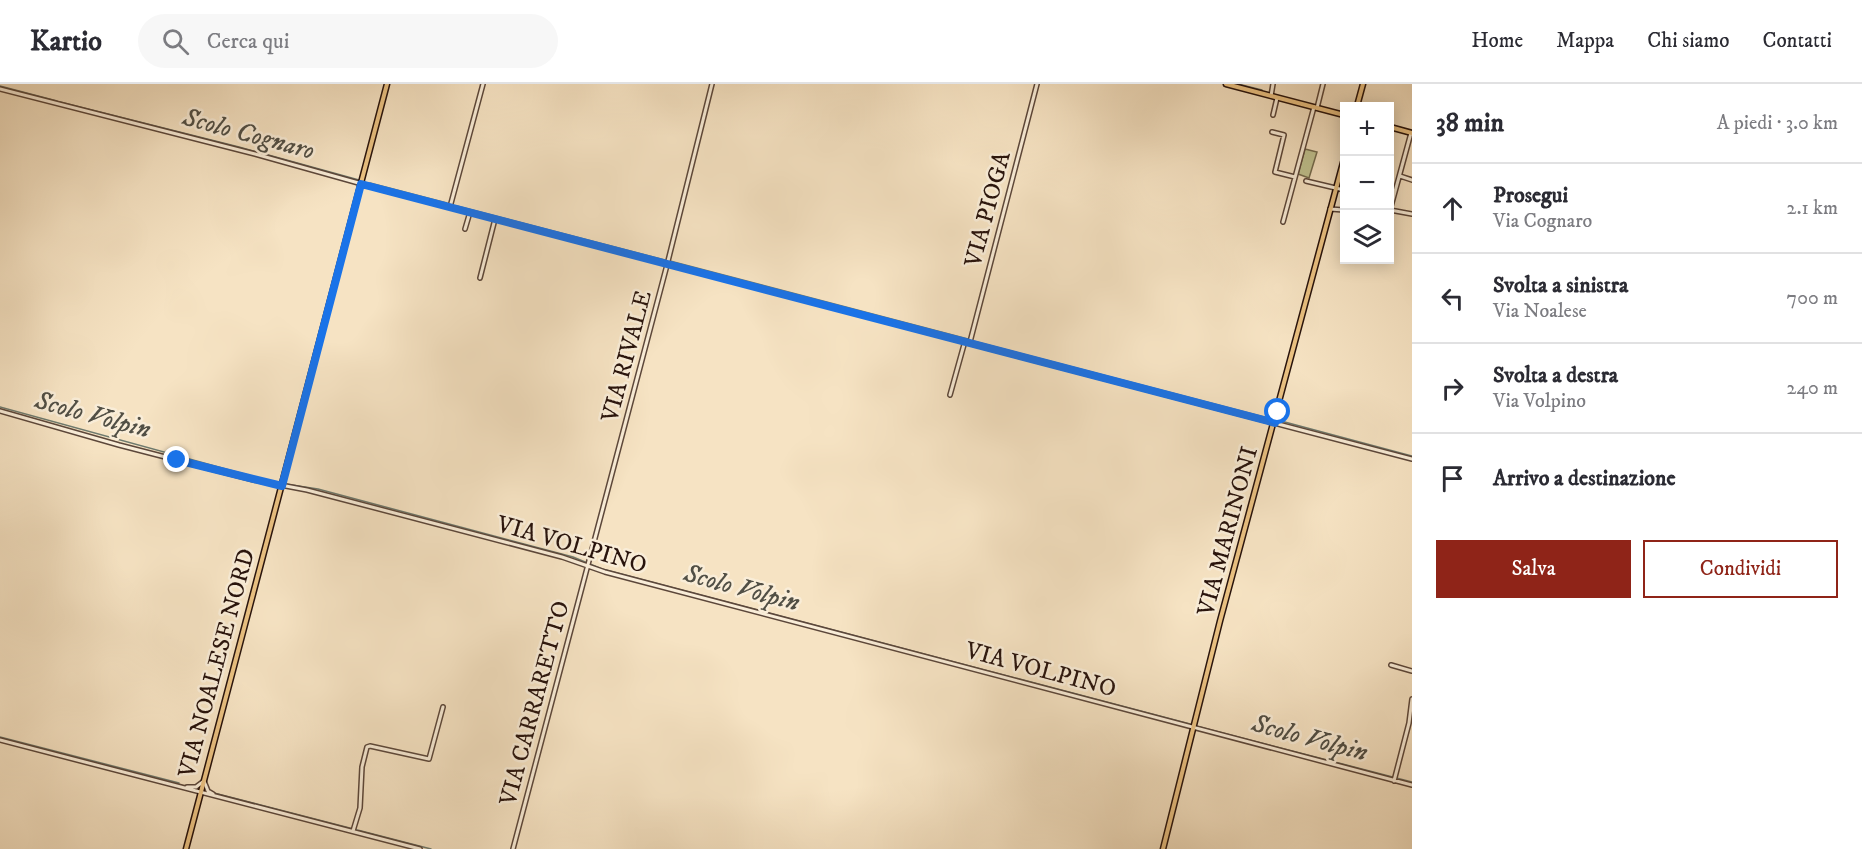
<!DOCTYPE html>
<html lang="it">
<meta charset="utf-8">
<style>
body{margin:0;font-family:"IM FELL DW Pica",serif;background:#f7f7f7;color:#2b2b33}
.controls{position:absolute;right:18px;top:18px;display:grid;overflow:hidden;border-radius:0px;box-shadow:0 3px 15px #0003}
.controls button{width:54px;height:54px;display:grid;place-items:center;padding:0;border:0;border-bottom:2px solid #e1e1e2;background:#fff;color:#2b2b33;font:30px sans-serif}
.stop{position:absolute;width:18px;height:18px;margin:-14px;border:4px solid #1a73e8;border-radius:50%;background:#fff}
.stop.end{background:#1a73e8;border-color:#fff;box-shadow:0 2px 6px #0008}
.list{margin:0;padding:0;list-style:none}
h2{display:flex;justify-content:space-between;align-items:center;height:78px;margin:0;padding:0 24px;font-size:26px}
h2 small{font-size:20px;font-weight:400;color:#7c7c81}
.list li{display:grid;grid-template-columns:39px 1fr auto;gap:18px;align-items:center;box-sizing:border-box;height:90px;padding:0 24px;border-top:2px solid #e1e1e2}
.list b{display:block;font-size:22px;white-space:nowrap}
.list p{margin:0;font-size:20px;white-space:nowrap;color:#7c7c81}
.list em{font-size:20px;font-style:normal;color:#7c7c81}
.actions{display:flex;gap:12px;padding:18px 24px}
.actions a{flex:1;padding:14px 0;border:2px solid #8f2418;border-radius:0px;text-align:center;font-size:21px;color:#8f2418}
.actions .main{background:#8f2418;color:#fff}
.icon{flex:none;width:33px;height:33px;fill:none;stroke:currentColor;stroke-width:2;stroke-linecap:round;stroke-linejoin:round}
.map{position:relative;flex:none;width:1412px;height:765px;overflow:hidden}
header{display:flex;align-items:center;gap:36px;box-sizing:border-box;height:84px;padding:0 30px;background:#fff;border-bottom:2px solid #e1e1e2}
header strong{font-size:28px}
nav{display:flex;gap:33px;margin-inline-start:auto;font-size:21px}
.search{width:420px;height:54px;background:#f7f7f7;display:flex;align-items:center;gap:15px;box-sizing:border-box;padding:0 21px;border-radius:33px;color:#7c7c81;font-size:22px}
main{display:flex}
aside{flex:1;background:#fff}
.map>svg:first-child{display:block}
.green{fill:#c0c391;stroke:#746b4e;stroke-width:1.5}
.lines{fill:none;stroke-linecap:round;stroke-linejoin:round}
.stream{stroke:#6e7a6e;stroke-width:1.5}
.minor-casing{stroke:#5c473a;stroke-width:6}
.major-casing{stroke:#28130c;stroke-width:7}
.minor{stroke:#f9edd8;stroke-width:3}
.major{stroke:#ebc282;stroke-width:4}
.route{stroke:#1a73e8;stroke-width:8}
.labels{text-anchor:middle;stroke-width:5;stroke-linejoin:round;paint-order:stroke}
.street-label{font-size:24px;fill:#28130c;stroke:#f9edd8}
.water-label{font-size:26px;font-style:italic;fill:#514f45;stroke:#f9edd8}
</style>
<header>
<strong>Kartio</strong>
<div class="search"><svg class="icon" aria-label="search" viewBox="0 0 24 24"><circle cx="10" cy="10" r="6"/><path d="M15 15l6 6"/></svg>Cerca qui</div>
<nav><a>Home</a><a>Mappa</a><a>Chi siamo</a><a>Contatti</a></nav>
</header>
<main>
<div class="map">
<svg width="1412" height="765" viewBox="0 0 1412 765">
<rect width="100%" height="100%" fill="#f6e3c3"/>
<filter id="stains"><feTurbulence type="fractalNoise" baseFrequency=".00333" numOctaves="4"/><feColorMatrix values="0 0 0 0 .2 0 0 0 0 .09 0 0 0 0 .02 0 0 0 .5 -.17"/></filter>
<radialGradient id="worn" r=".72"><stop offset=".6" stop-color="#630" stop-opacity="0"/><stop offset="1" stop-color="#630" stop-opacity=".3"/></radialGradient>
<!-- green -->
<path class="green" d="M 1305,65 L 1317,68 L 1309,94 L 1298,90 Z"/>
<g class="lines">
<!-- stream -->
<path class="stream" d="M 1238,0 L 1262,6
M 0,2 L 57,17
M 60,18 L 239,63 L 359,96
M 370,99 L 447,119
M 457,122 L 665,176
M 670,177 L 968,255
M 973,257 L 1272,335
M 0,323 L 277,399
M 1281,337 L 1412,372
M 285,400 L 318,405 L 573,473 L 602,485 L 1190,640
M 1200,643 L 1412,698
M 0,653 L 179,699
M 214,709 L 431,765"/>
<!-- minor casing -->
<g class="minor-casing">
<path id="minor" d="M 0,5 L 255,70 L 380,105 L 1412,375
M 1271,12 L 1273,0
M 1317,24 L 1323,0
M 1273,31 L 1277,14
M 1272,48 L 1284,51 L 1275,88 L 1295,93
M 1400,92 L 1412,96
M 1306,97 L 1344,106
M 450,123 L 483,0
M 1330,125 L 1344,126
M 1390,126 L 1411,49
M 1390,126 L 1412,130
M 1283,138 L 1314,23
M 465,145 L 470,128
M 480,194 L 495,135
M 970,258 L 1037,0
M 950,311 L 965,257
M 0,327 L 119,361 L 254,396 L 307,406 L 562,473 L 605,488 L 1412,701
M 1391,581 L 1412,587
M 0,656 L 420,765
M 1394,697 L 1409,639 L 1412,615
M 187,703 L 196,703 L 204,697 L 208,707 L 213,710
M 353,747 L 360,724 L 362,683 L 367,663 L 370,662 L 429,675 L 443,623
M 513,765 L 667,181 L 712,0"/>
</g>
<!-- major casing -->
<g class="major-casing">
<path id="major" d="M 1226,0 L 1344,31
M 1357,22 L 1363,0
M 1390,43 L 1412,49
M 186,765 L 387,0
M 1163,765 L 1220,537 L 1344,75"/>
</g>
<!-- minor -->
<use href="#minor" class="minor"/>
<!-- major -->
<use href="#major" class="major"/>
</g>
<g class="lines">
<!-- route -->
<path class="route" d="M 177,376 L 282,402 L 361,100 L 1268,337 L 1275,339 L 1278,328"/>
</g>
<g class="labels">
<!-- street labels -->
<g class="street-label">
<text transform="translate(987 125) rotate(-75)" y="8">VIA PIOGA</text>
<text transform="translate(626 272) rotate(-75)" y="8">VIA RIVALE</text>
<text transform="translate(1227 447) rotate(-75)" y="8">VIA MARINONI</text>
<text transform="translate(572 460) rotate(16)" y="8">VIA VOLPINO</text>
<text transform="translate(216 579) rotate(-75)" y="8">VIA NOALESE NORD</text>
<text transform="translate(1041 585) rotate(15)" y="8">VIA VOLPINO</text>
<text transform="translate(534 619) rotate(-75)" y="8">VIA CARRARETTO</text>
</g>
<!-- water labels -->
<g class="water-label">
<text transform="translate(249 49) rotate(15)" y="9">Scolo Cognaro</text>
<text transform="translate(93 330) rotate(15)" y="9">Scolo Volpin</text>
<text transform="translate(742 503) rotate(15)" y="9">Scolo Volpin</text>
<text transform="translate(1310 653) rotate(15)" y="9">Scolo Volpin</text>
</g>
</g>
<rect width="100%" height="100%" filter="url(#stains)"/>
<rect width="100%" height="100%" fill="url(#worn)"/>
</svg>
<div class="controls">
<button>+</button>
<button>−</button>
<button><svg class="icon" aria-label="layers" viewBox="0 0 24 24"><path d="M12 4l9 5-9 5-9-5zM3 14l9 5 9-5"/></svg></button>
</div>
<div class="stop" style="left:1278px;top:328px"></div>
<div class="stop end" style="left:177px;top:376px"></div>
</div>
<aside>
<h2>38 min<small>A piedi · 3.0 km</small></h2>
<ul class="list">
<li><svg class="icon" aria-label="ahead" viewBox="0 0 24 24"><path d="M12 20V5M6 11l6-6 6 6"/></svg><div><b>Prosegui</b><p>Via Cognaro</p></div><em>2.1 km</em></li>
<li><svg class="icon" aria-label="left" viewBox="0 0 24 24"><path d="M17 20v-9H6M10 6l-5 5 5 5"/></svg><div><b>Svolta a sinistra</b><p>Via Noalese</p></div><em>700 m</em></li>
<li><svg class="icon" aria-label="right" viewBox="0 0 24 24"><path d="M7 20v-9h11M14 6l5 5-5 5"/></svg><div><b>Svolta a destra</b><p>Via Volpino</p></div><em>240 m</em></li>
<li><svg class="icon" aria-label="arrive" viewBox="0 0 24 24"><path d="M6 21V4h12l-3 4 3 4H6"/></svg><div><b>Arrivo a destinazione</b></div></li>
</ul>
<div class="actions"><a class="main">Salva</a><a>Condividi</a></div>
</aside>
</main>
